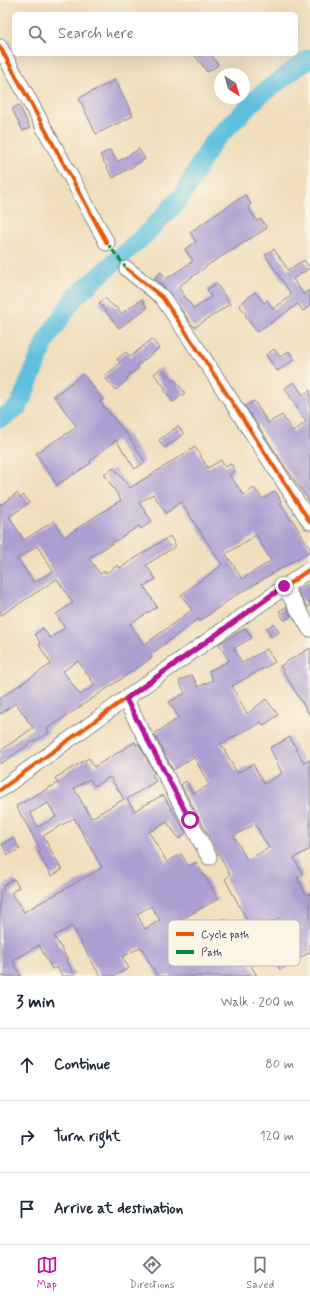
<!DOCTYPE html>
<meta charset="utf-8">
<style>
body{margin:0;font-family:Mynerve,sans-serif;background:#f2f2f3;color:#1f2937}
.compass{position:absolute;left:214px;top:68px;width:36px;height:36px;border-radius:50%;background:#fff;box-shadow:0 4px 16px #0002;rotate:143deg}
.stop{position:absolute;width:12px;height:12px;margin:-9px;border:3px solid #b5179e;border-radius:50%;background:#fff}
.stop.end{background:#b5179e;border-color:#fff;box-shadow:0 1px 4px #0008}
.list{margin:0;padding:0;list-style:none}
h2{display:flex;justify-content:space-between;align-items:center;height:52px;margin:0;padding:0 16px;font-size:17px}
h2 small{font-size:13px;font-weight:400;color:#747a83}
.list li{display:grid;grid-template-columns:26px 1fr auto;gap:12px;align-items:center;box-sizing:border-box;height:72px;padding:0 16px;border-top:1px solid #e0e1e3}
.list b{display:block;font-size:15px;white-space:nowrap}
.list em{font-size:13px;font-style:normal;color:#747a83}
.icon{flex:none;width:22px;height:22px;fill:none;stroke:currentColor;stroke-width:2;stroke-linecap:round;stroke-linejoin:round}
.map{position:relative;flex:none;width:310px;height:976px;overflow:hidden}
.search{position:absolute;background:#fff;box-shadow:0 4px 16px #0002;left:12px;right:12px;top:12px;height:44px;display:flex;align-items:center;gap:10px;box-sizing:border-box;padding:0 14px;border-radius:6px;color:#747a83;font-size:15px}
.sheet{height:268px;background:#fff}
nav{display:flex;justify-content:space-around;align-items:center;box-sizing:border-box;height:56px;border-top:1px solid #e0e1e3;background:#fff;font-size:11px;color:#747a83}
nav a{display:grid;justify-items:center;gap:2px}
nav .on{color:#b5179e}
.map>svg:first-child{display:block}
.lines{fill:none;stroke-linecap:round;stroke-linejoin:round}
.river{stroke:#5fc0de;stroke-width:19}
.building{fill:#ac9ed1;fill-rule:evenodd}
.minor-casing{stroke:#86868e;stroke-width:17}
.minor{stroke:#fff;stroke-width:15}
.quiet{stroke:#00873e;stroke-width:3;stroke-dasharray:6 3;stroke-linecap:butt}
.cycleway-casing{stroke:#fcf5e5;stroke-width:6}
.cycleway{stroke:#e8590c;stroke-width:4}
.route{stroke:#b5179e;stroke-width:5}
.key{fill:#fcf5e5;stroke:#b8babc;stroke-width:1}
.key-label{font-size:11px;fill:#1b2f5e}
</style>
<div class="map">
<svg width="310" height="976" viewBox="0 0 310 976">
<rect width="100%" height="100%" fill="#fcf5e5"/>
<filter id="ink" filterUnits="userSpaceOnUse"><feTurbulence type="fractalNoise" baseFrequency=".025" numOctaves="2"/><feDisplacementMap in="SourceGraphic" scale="8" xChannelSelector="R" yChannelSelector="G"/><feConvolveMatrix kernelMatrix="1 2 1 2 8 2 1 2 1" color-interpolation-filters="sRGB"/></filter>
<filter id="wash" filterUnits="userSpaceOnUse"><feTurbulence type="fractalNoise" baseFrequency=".012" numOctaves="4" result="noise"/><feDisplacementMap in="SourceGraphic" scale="16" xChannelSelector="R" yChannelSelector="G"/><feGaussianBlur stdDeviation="0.9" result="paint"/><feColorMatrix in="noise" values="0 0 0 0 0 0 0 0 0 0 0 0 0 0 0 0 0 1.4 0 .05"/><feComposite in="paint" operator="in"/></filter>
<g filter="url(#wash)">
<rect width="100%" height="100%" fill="#f0debd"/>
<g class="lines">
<!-- river -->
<path class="river" d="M 0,418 L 4,417 L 19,406 L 46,340 L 74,298 L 146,234 L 183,195 L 212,143 L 260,95 L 310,58"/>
</g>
<g id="blocks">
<!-- building -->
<path class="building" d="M 194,54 L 211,54 L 218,65 L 207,72 Z
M 115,80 L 133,116 L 96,134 L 79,98 Z
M 19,105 L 30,128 L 23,131 L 12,109 Z
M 139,149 L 145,159 L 113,178 L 100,155 L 110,150 L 117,162 Z
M 245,195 L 251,204 L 248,207 L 257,221 L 261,219 L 267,228 L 211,263 L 178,287 L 194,309 L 211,297 L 207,290 L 216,283 L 230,304 L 195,327 L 193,326 L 169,292 L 154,278 L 161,272 L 166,279 L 193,261 L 185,249 L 196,242 L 190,232 Z
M 274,249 L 288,270 L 304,260 L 310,268 L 293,279 L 303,294 L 310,290 L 310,306 L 303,311 L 298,304 L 257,332 L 245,315 L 246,314 L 239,305 L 255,292 L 264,303 L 267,300 L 273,309 L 292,295 L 265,255 Z
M 105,298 L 114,307 L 115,306 L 121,314 L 142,299 L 147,308 L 119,328 L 99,303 Z
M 152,339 L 159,348 L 137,366 L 138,368 L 126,378 L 128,379 L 116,390 L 104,377 L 120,363 L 117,359 L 126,352 L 130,357 Z
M 274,349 L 280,357 L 289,351 L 294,360 L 277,371 L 266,355 Z
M 161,368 L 172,381 L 174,379 L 185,393 L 173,402 L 165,391 L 166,389 L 154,374 Z
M 83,374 L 103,400 L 100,402 L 129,437 L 145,462 L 135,469 L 116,440 L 90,461 L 91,463 L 57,485 L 36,453 L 77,427 L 54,396 Z
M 294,382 L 303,395 L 310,390 L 310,502 L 284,465 L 245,406 L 254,401 L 268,423 L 282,415 L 293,432 L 306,422 L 285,388 Z
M 178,426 L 184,434 L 164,448 L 159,440 Z
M 195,447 L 208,468 L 221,460 L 225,467 L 231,464 L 235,471 L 229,475 L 244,495 L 254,488 L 263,499 L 275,491 L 281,501 L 280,503 L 291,520 L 292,519 L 310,549 L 310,551 L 237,595 L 237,594 L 200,621 L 198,619 L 150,655 L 152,658 L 47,729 L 49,732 L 37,740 L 37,739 L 0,764 L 0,751 L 33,728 L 16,703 L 0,714 L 0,698 L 51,664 L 39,645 L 41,644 L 35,634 L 43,628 L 50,638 L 65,628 L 56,614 L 73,603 L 57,579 L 0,616 L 0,503 L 1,505 L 10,499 L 10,498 L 17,493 L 20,498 L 24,495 L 29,503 L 9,517 L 24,540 L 54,521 L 64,537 L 121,500 L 104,474 L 114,468 L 130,488 ZM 153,494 L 166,513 L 181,502 L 222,565 L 181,595 L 192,610 L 144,645 L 130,624 L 157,607 L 144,586 L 156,579 L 146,565 L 176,546 L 170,536 L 120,568 L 118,565 L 106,573 L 105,571 L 100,574 L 89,558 L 139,526 L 141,529 L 152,521 L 139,503 ZM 256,535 L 271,561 L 242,579 L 226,554 ZM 37,546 L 53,571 L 34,583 L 18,559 ZM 78,661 L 95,685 L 80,695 L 63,671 Z
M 310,583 L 310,606 L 307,607 L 297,590 Z
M 286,607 L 291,616 L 284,620 L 279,611 Z
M 274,624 L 279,632 L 271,637 L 266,628 Z
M 246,628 L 252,638 L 234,648 L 242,663 L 267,649 L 275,662 L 232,686 L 247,714 L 266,699 L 278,715 L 264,725 L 261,722 L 221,744 L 237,773 L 253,764 L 264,784 L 282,773 L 270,748 L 290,737 L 304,763 L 310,760 L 310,849 L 294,858 L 303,875 L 297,878 L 306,895 L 310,893 L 310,952 L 280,970 L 272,956 L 294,944 L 279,918 L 261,928 L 264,933 L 255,939 L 249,929 L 251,928 L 225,879 L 230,875 L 181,785 L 186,781 L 193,794 L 209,785 L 194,757 L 173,770 L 154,734 L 179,718 L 169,702 L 185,693 L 179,681 L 192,675 L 198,687 L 213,680 L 209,671 L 229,661 L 219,644 ZM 255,824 L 269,848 L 247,860 L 234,836 Z
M 310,648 L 310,716 L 280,666 Z
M 135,742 L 136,745 L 139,744 L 154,773 L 152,775 L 156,781 L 127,799 L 134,811 L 163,795 L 186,833 L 179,839 L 167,822 L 149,832 L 167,862 L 181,854 L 189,866 L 196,862 L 218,899 L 173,924 L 175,928 L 189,954 L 222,934 L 216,925 L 223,919 L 243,945 L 240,946 L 257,976 L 157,976 L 141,947 L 122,957 L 129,968 L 114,976 L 100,976 L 72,926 L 54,936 L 68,960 L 67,961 L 75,976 L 62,976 L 57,967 L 52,969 L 39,945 L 13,961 L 21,976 L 0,976 L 0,892 L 4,889 L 3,886 L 14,879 L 19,887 L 11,893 L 24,912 L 102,868 L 74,818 L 43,836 L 62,870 L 51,876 L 38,852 L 41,850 L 16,806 L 58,783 L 55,778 L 89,758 L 94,767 ZM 110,777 L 124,799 L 91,818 L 74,788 L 90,779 L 94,786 ZM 48,803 L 56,817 L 38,827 L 30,813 ZM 151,906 L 160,920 L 145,929 L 137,914 Z
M 13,838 L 20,849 L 8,855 L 2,844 Z"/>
</g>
</g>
<g filter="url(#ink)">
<use href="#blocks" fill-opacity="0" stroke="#86868e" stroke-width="1"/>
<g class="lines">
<!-- minor casing -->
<g class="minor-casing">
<path id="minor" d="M 0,47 L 107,243
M 127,269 L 162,297 L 202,356 L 310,522
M 284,586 L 310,629
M 125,699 L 209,857
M 0,790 L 125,699 L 310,569"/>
</g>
<!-- minor -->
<use href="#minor" class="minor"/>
<!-- quiet -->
<path class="quiet" d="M 107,243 L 127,269"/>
<!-- cycleway casing -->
<g class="cycleway-casing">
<path id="cycleway" d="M 0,47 L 107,243
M 127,269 L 162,297 L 202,356 L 310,522
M 0,790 L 125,699 L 310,569"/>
</g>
<!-- cycleway -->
<use href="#cycleway" class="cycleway"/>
</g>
</g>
<g class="lines" filter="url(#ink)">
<!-- route -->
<path class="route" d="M 190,820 L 126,699 L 284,586"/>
</g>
<!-- legend -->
<rect x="168" y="920" width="132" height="46" rx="6" class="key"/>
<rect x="176" y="932" width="18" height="4" fill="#e8590c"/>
<rect x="176" y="950" width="18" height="4" fill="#00873e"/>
<g class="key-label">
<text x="201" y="938">Cycle path</text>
<text x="201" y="956">Path</text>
</g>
</svg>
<svg class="compass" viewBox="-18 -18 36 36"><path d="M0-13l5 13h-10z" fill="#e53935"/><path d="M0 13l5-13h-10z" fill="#747a83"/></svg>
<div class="stop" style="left:190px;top:820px"></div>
<div class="stop end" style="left:284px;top:586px"></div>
<div class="search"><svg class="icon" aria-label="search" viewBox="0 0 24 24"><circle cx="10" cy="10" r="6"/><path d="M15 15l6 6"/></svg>Search here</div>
</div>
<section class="sheet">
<h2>3 min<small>Walk · 200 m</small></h2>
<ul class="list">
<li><svg class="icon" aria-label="ahead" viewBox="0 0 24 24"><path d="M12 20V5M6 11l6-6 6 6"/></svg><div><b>Continue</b></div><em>80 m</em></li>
<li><svg class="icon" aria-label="right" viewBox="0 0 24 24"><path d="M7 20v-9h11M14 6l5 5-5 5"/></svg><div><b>Turn right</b></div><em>120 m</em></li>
<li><svg class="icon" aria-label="arrive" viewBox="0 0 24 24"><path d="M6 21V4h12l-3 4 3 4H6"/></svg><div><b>Arrive at destination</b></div></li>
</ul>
</section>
<nav>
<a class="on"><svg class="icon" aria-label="map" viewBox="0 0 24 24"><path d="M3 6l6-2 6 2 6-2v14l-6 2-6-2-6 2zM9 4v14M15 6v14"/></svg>Map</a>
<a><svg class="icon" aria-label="directions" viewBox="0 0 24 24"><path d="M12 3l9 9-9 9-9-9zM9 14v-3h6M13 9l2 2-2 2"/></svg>Directions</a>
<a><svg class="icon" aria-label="saved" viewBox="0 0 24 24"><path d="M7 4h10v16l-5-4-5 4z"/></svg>Saved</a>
</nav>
